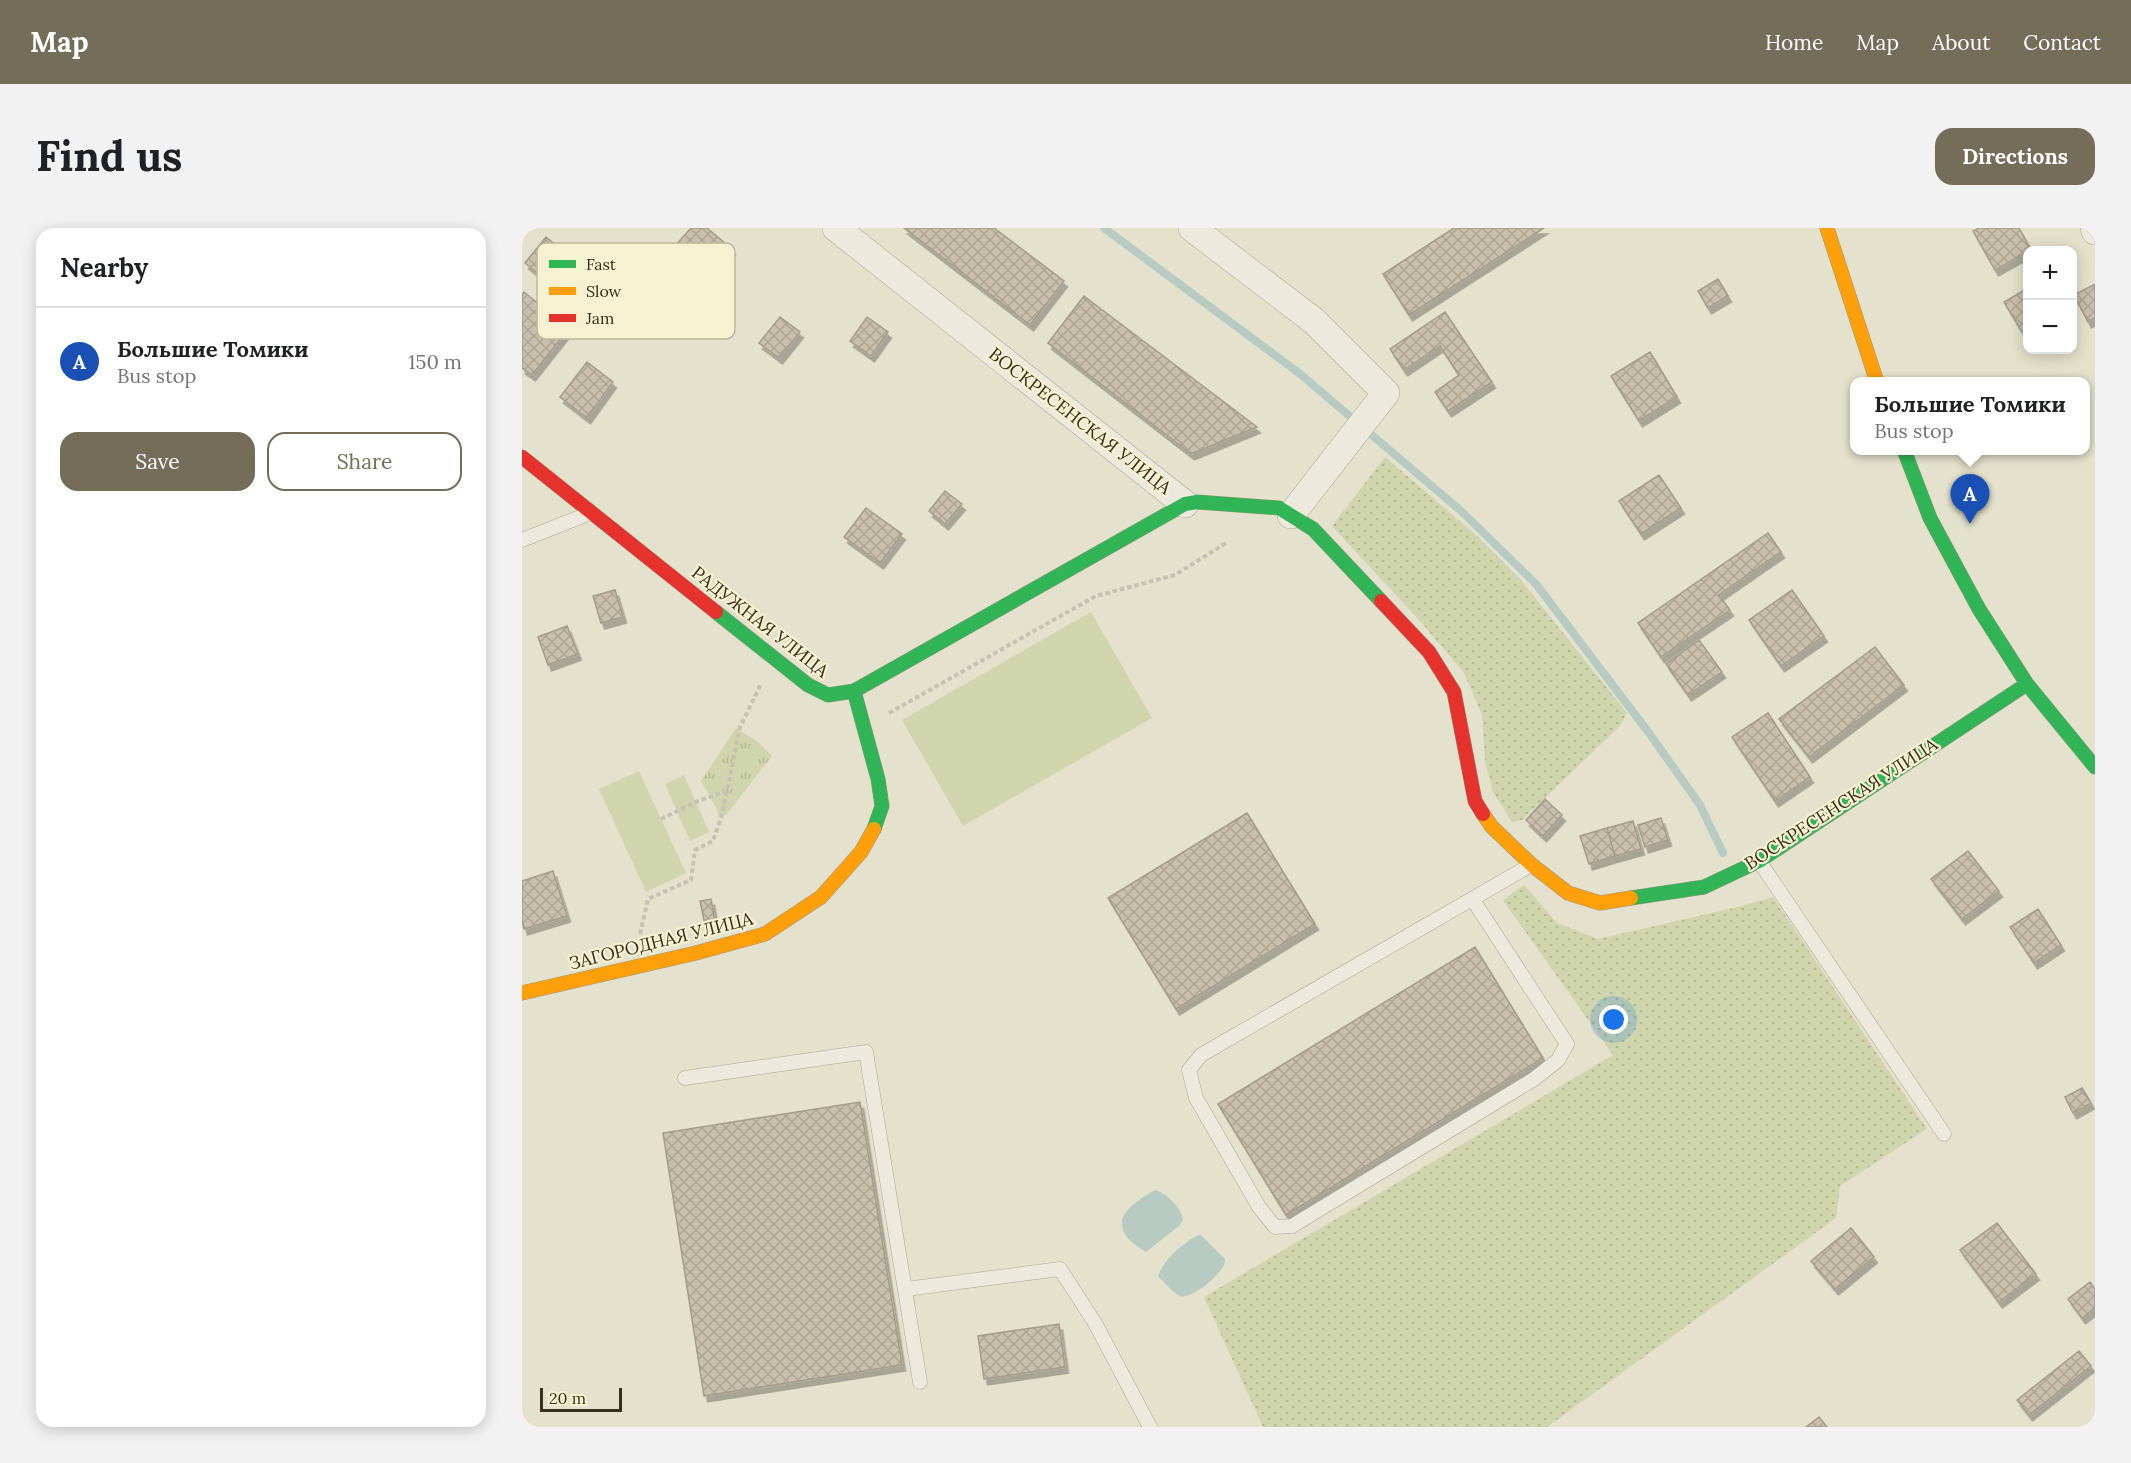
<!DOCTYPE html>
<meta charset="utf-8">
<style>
body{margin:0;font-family:Lora,serif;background:#f2f2f2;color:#202124}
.controls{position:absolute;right:18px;top:18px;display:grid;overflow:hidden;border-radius:12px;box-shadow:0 3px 15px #0003}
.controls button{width:54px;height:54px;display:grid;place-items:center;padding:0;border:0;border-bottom:2px solid #e0e0e0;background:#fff;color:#202124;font:30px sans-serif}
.scale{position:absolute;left:18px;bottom:15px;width:82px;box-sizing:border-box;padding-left:6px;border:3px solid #382e1d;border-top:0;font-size:16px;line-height:21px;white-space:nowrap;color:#382e1d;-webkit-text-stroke:4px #f6f1d0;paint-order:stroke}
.you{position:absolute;left:1092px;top:792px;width:21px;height:21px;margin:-15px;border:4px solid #fff;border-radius:50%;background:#1a73e8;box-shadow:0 0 0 9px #1a73e833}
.badge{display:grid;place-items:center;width:39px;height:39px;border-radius:50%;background:#746d5a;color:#fff;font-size:20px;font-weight:700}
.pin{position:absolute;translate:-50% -50px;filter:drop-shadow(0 2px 3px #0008)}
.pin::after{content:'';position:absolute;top:32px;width:21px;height:18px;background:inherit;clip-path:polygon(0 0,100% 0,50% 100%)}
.popup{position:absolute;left:1328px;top:149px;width:240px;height:78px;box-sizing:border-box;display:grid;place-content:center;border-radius:12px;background:#fff;filter:drop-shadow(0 2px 4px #0005);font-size:20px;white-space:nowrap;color:#757577}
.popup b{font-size:22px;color:#202124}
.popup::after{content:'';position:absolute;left:50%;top:100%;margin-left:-12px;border:12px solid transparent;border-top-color:#fff}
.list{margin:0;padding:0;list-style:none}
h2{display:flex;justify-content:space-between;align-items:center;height:78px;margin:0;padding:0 24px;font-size:26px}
h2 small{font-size:20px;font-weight:400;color:#757577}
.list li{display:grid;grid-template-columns:39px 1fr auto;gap:18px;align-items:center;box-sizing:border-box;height:108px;padding:0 24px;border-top:2px solid #e0e0e0}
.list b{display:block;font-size:22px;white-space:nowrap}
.list p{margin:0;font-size:20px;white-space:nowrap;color:#757577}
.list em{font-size:20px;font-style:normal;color:#757577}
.actions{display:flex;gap:12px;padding:18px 24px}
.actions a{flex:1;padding:14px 0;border:2px solid #746d5a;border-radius:18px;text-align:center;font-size:21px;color:#746d5a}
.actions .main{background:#746d5a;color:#fff}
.map{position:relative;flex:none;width:1573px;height:1199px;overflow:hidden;border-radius:18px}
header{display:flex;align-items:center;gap:36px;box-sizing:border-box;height:84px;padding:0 30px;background:#746d5a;color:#fff}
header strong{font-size:28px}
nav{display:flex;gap:33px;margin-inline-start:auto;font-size:21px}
.intro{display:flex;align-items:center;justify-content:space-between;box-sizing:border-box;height:144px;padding:0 36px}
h1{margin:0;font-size:42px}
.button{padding:15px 27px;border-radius:18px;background:#746d5a;color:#fff;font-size:21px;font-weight:700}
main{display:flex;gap:36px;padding:0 36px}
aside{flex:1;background:#fff;border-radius:18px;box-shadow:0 3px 15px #0003}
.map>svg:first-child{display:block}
.grass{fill:url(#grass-dots)}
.park{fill:url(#park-tufts)}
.pitch{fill:#cfd6ad}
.water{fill:#b7cbc2}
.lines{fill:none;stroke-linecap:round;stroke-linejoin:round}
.stream{stroke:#b7cbc2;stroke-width:8}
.building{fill:url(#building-cross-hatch);stroke:#a49c8b;stroke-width:1.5;filter:url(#shadow)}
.lane-casing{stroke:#a9a595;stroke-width:15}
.street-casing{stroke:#a9a595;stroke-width:28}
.fast-casing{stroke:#999484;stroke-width:15}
.slow-casing{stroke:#999484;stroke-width:15}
.jam-casing{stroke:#999484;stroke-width:15}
.path{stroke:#c5c2b4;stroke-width:4;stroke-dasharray:4.5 3;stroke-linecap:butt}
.lane{stroke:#eceadd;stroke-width:14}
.street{stroke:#eceadd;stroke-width:27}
.fast{stroke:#30b455;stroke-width:14}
.slow{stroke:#ff9f0a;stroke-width:14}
.jam{stroke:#e5322d;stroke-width:14}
.labels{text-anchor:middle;stroke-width:4.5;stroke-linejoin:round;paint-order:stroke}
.street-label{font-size:18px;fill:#382e1d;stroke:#f6f1d0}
.key{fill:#f6f1d0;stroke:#bdb69a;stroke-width:1.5}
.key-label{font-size:16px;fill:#382e1d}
</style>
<header>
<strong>Map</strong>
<nav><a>Home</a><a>Map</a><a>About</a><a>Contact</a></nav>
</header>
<div class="intro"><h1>Find us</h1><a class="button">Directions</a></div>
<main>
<aside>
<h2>Nearby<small></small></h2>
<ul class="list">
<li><span class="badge" style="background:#1a4fb4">A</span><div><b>Большие Томики</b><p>Bus stop</p></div><em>150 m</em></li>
</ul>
<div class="actions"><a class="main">Save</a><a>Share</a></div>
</aside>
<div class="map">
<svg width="1573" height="1199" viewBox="0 0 1573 1199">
<defs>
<pattern id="grass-dots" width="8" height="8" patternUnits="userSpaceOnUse" patternTransform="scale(1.5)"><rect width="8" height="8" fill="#cfd6ad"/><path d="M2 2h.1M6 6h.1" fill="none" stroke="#b2b894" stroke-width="1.8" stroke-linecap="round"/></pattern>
<pattern id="park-tufts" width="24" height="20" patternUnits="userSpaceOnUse" patternTransform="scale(1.5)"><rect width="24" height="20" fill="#cfd6ad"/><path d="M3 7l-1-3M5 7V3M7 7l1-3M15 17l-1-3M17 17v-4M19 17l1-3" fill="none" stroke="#b2b894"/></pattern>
<pattern id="building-cross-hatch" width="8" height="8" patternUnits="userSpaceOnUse" patternTransform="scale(1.5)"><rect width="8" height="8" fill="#c8bfac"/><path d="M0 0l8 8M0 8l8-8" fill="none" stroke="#ada494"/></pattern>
<filter id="shadow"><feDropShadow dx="3.5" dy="6" stdDeviation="0" flood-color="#0004"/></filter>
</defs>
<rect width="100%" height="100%" fill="#e4e1cc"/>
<!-- grass -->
<path class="grass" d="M 863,229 L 953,306 L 998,351 L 1105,485 L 1098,498 L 1000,592 L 990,594 L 971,564 L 963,533 L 960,487 L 942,445 L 898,393 L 810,298 Z
M 1002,657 L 1035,695 L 1076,711 L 1216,679 L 1251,669 L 1405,901 L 1318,958 L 1314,990 L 1025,1199 L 741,1199 L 682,1069 L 1091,827 L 981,672 Z"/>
<!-- park -->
<path class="park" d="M 214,500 L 236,514 L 250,528 L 204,587 L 197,589 L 195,581 L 179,553 Z"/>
<!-- pitch -->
<path class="pitch" d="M 569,384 L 630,490 L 441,598 L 380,492 Z
M 117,543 L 164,645 L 124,664 L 77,561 Z
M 162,547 L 187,604 L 168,613 L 143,556 Z"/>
<!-- water -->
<path class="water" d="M 633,962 C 645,965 659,980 661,991 L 658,997 L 624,1024 C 582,999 601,980 633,962 Z
M 678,1006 L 703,1031 C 705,1043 670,1072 658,1068 C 650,1064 642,1054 636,1048 C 643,1030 661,1015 678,1006 Z"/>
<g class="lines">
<!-- stream -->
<path class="stream" d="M 582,0 L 777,145 L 938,282 L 1014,356 L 1127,505 L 1178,577 L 1201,625"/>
</g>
<!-- building -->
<path class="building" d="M 169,0 L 185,0 L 210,21 L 186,49 L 152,19 Z
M 382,0 L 472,0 L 542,53 L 508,97 Z
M 932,0 L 1022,0 L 887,87 L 861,46 Z
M 1457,0 L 1497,0 L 1509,22 L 1473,42 L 1451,3 Z
M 24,9 L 65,42 L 44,69 L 3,35 Z
M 1196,51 L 1206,68 L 1186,80 L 1176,63 Z
M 1573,56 L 1573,90 L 1566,94 L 1552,67 Z
M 1506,60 L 1506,100 L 1500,104 L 1482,74 Z
M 2,64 L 47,100 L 10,147 L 0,140 L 0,67 Z
M 562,68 L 735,199 L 669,226 L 526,115 Z
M 923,84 L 970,154 L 926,183 L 913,164 L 937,147 L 918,118 L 882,142 L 868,121 Z
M 258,89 L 278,104 L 257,130 L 237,115 Z
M 345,89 L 366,104 L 349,128 L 328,113 Z
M 1128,124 L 1155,169 L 1117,193 L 1089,148 Z
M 65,134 L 91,154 L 65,190 L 38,169 Z
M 1137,247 L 1159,280 L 1119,306 L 1097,273 Z
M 423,263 L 440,276 L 423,296 L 407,283 Z
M 344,280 L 380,306 L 358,335 L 322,309 Z
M 1246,305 L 1259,324 L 1197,367 L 1208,382 L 1139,429 L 1116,395 Z
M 93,362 L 101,389 L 79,395 L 71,368 Z
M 1270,362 L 1302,408 L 1259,438 L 1227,392 Z
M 45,398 L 56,426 L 26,437 L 16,409 Z
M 1177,412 L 1200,444 L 1166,467 L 1144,436 Z
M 1353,419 L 1382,457 L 1287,529 L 1257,491 Z
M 1246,485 L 1288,549 L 1253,573 L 1210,509 Z
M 1023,571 L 1040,587 L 1021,608 L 1004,592 Z
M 725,585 L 793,696 L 654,781 L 586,670 Z
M 1139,590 L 1146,612 L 1123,619 L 1116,597 Z
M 1111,593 L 1119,621 L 1093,628 L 1085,600 Z
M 1085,600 L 1093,628 L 1067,636 L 1058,608 Z
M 1446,623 L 1477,663 L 1440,691 L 1409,651 Z
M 31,643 L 45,688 L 2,701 L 0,693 L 0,653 Z
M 189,671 L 193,694 L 183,697 L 178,673 Z
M 1516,681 L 1539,717 L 1512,735 L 1488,699 Z
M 953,719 L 1021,830 L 764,987 L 696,876 Z
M 1560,860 L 1569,875 L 1551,885 L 1543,869 Z
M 338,874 L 380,1137 L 182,1168 L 141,905 Z
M 1475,995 L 1514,1046 L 1477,1074 L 1438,1022 Z
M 1329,1000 L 1352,1029 L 1313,1061 L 1289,1033 Z
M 1568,1054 L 1573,1061 L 1573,1080 L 1560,1090 L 1546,1071 Z
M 537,1096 L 543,1139 L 462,1151 L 456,1108 Z
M 1557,1123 L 1569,1138 L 1507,1187 L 1495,1172 Z
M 1297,1189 L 1305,1199 L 1284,1199 Z"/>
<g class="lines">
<!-- lane casing -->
<g class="lane-casing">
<path id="lane" d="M 0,312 L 68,285
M 1237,633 L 1422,906
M 951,672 L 1045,816 L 1036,832 L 1012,851 L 770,998 L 753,999 L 737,979 L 674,870 L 667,842 L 679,827 L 1009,637
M 163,850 L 344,824 L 398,1154
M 384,1061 L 538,1041 L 573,1095 L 628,1199"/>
</g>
<!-- street casing -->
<g class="street-casing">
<path id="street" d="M 314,0 L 663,276
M 670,0 L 792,93 L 864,165 L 769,287
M 1572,0 L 1573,3"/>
</g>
<!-- fast casing -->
<g class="fast-casing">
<path id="fast" d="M 1382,222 L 1408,290 L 1457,381 L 1505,456 L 1573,539
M 194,384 L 286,457 L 306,467 L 332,463 L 663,276 L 675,274 L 757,280 L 791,301 L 859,373
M 332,463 L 356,551 L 360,578 L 352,601
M 1109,670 L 1182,659 L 1237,633 L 1505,456"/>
</g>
<!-- slow casing -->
<g class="slow-casing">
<path id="slow" d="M 1305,0 L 1355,154
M 961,586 L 970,599 L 1010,637 L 1046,665 L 1078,675 L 1109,670
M 0,765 L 174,725 L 243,706 L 299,669 L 339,624 L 352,601"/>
</g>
<!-- jam casing -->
<g class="jam-casing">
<path id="jam" d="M 0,229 L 194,384
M 859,373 L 907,424 L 932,464 L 953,573 L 961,586"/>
</g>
<!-- path -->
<path class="path" d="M 367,485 L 574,368 L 653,347 L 704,315
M 139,591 L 174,574 L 204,563
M 118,706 L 126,671 L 169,652 L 173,622 L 191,613 L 200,587 L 218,499 L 239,456"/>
<!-- lane -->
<use href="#lane" class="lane"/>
<!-- street -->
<use href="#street" class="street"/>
<!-- fast -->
<use href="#fast" class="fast"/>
<!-- slow -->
<use href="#slow" class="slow"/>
<!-- jam -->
<use href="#jam" class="jam"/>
</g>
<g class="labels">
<!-- street labels -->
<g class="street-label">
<text transform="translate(558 193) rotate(38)" y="6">ВОСКРЕСЕНСКАЯ УЛИЦА</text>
<text transform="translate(238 394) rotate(38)" y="6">РАДУЖНАЯ УЛИЦА</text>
<text transform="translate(1319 576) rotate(-33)" y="6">ВОСКРЕСЕНСКАЯ УЛИЦА</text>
<text transform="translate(139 713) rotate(-14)" y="6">ЗАГОРОДНАЯ УЛИЦА</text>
</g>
</g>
<!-- legend -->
<rect x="15" y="15" width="198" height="96" rx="9" class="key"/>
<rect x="27" y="32" width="27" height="8" fill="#30b455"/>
<rect x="27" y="59" width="27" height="8" fill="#ff9f0a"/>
<rect x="27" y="86" width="27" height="8" fill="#e5322d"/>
<g class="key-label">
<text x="64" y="42">Fast</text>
<text x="64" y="69">Slow</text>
<text x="64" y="96">Jam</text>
</g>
</svg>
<div class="controls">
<button>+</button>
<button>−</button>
</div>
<div class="scale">20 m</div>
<div class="you"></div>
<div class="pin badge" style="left:1448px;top:296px;background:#1a4fb4">A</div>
<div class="popup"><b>Большие Томики</b>Bus stop</div>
</div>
</main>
